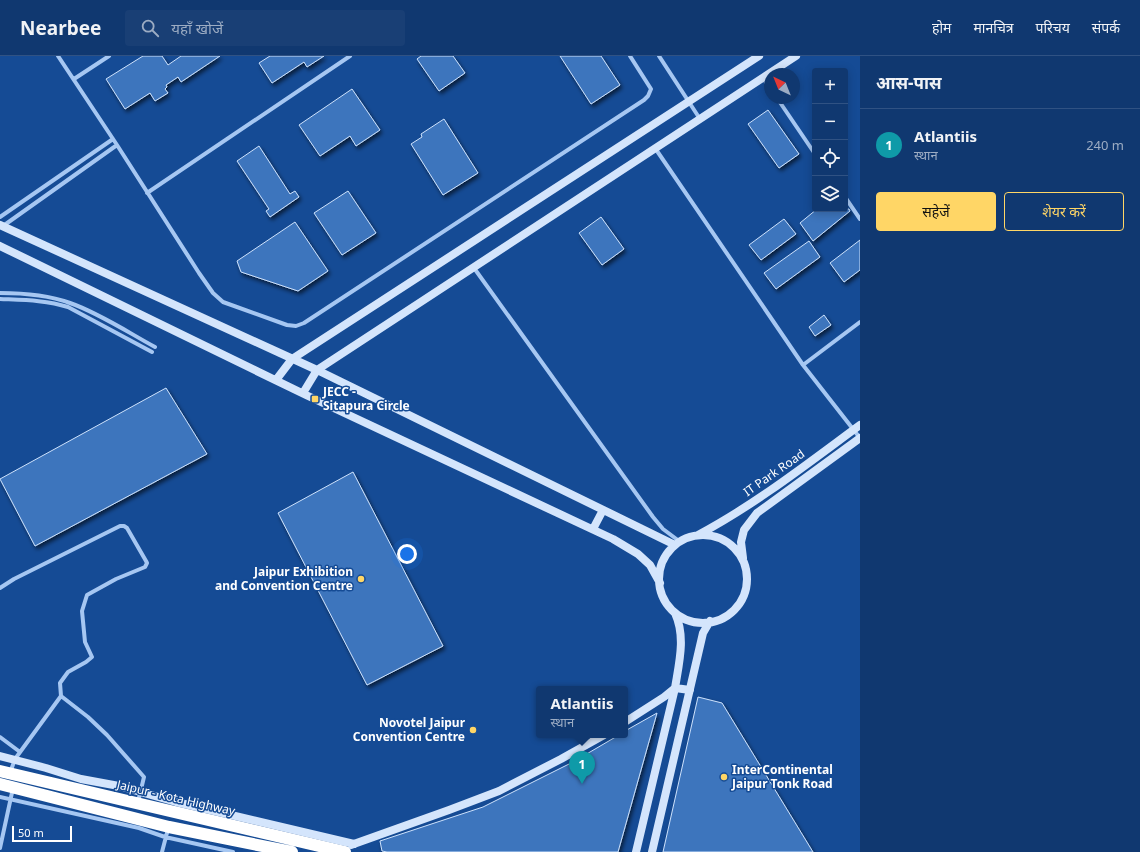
<!DOCTYPE html>
<html lang="hi">
<meta charset="utf-8">
<style>
body{margin:0;font-family:"Noto Sans","Noto Sans Devanagari",sans-serif;background:#193f75;color:#f1f3f6}
.controls{position:absolute;right:12px;top:12px;display:grid;overflow:hidden;border-radius:4px;box-shadow:0 2px 10px #0003}
.controls button{width:36px;height:36px;display:grid;place-items:center;padding:0;border:0;border-bottom:1px solid #305283;background:#103870;color:#f1f3f6;font:20px sans-serif}
.compass{position:absolute;left:764px;top:12px;width:36px;height:36px;border-radius:50%;background:#103870;box-shadow:0 2px 10px #0003;rotate:317deg}
.scale{position:absolute;left:12px;bottom:10px;width:60px;box-sizing:border-box;padding-left:4px;border:2px solid #fff;border-top:0;font-size:11px;line-height:14px;white-space:nowrap;color:#fff;-webkit-text-stroke:3px #154b95;paint-order:stroke}
.you{position:absolute;left:407px;top:498px;width:14px;height:14px;margin:-10px;border:3px solid #fff;border-radius:50%;background:#1a73e8;box-shadow:0 0 0 6px #1a73e833}
.badge{display:grid;place-items:center;width:26px;height:26px;border-radius:50%;background:#ffd666;color:#fff;font-size:13px;font-weight:700}
.pin{position:absolute;translate:-50% -33px;filter:drop-shadow(0 1px 2px #0008)}
.pin::after{content:'';position:absolute;top:21px;width:14px;height:12px;background:inherit;clip-path:polygon(0 0,100% 0,50% 100%)}
.popup{position:absolute;left:536px;top:630px;width:92px;height:52px;box-sizing:border-box;display:grid;place-content:center;border-radius:4px;background:#103870;filter:drop-shadow(0 1px 3px #0005);font-size:13px;white-space:nowrap;color:#9cacc3}
.popup b{font-size:15px;color:#f1f3f6}
.popup::after{content:'';position:absolute;left:50%;top:100%;margin-left:-8px;border:8px solid transparent;border-top-color:#103870}
.list{margin:0;padding:0;list-style:none}
h2{display:flex;justify-content:space-between;align-items:center;height:52px;margin:0;padding:0 16px;font-size:17px}
h2 small{font-size:13px;font-weight:400;color:#9cacc3}
.list li{display:grid;grid-template-columns:26px 1fr auto;gap:12px;align-items:center;box-sizing:border-box;height:72px;padding:0 16px;border-top:1px solid #305283}
.list b{display:block;font-size:15px;white-space:nowrap}
.list p{margin:0;font-size:13px;white-space:nowrap;color:#9cacc3}
.list em{font-size:13px;font-style:normal;color:#9cacc3}
.actions{display:flex;gap:8px;padding:12px 16px}
.actions a{flex:1;padding:9px 0;border:1px solid #ffd666;border-radius:4px;text-align:center;font-size:14px;color:#ffd666}
.actions .main{background:#ffd666;color:#111}
.icon{flex:none;width:22px;height:22px;fill:none;stroke:currentColor;stroke-width:2;stroke-linecap:round;stroke-linejoin:round}
.map{position:relative;flex:none;width:860px;height:796px;overflow:hidden}
header{display:flex;align-items:center;gap:24px;box-sizing:border-box;height:56px;padding:0 20px;background:#103870;border-bottom:1px solid #305283}
header strong{font-size:19px}
nav{display:flex;gap:22px;margin-inline-start:auto;font-size:14px}
.search{width:280px;height:36px;background:#193f75;display:flex;align-items:center;gap:10px;box-sizing:border-box;padding:0 14px;border-radius:4px;color:#9cacc3;font-size:15px}
main{display:flex}
aside{flex:1;background:#103870}
.map>svg:first-child{display:block}
.building{fill:#3d74bd;stroke:#cde2fc;filter:url(#shadow)}
.lines{fill:none;stroke-linecap:round;stroke-linejoin:round}
.street{stroke:#a6c7f2;stroke-width:4}
.secondary{stroke:#d4e5fc;stroke-width:8}
.highway{stroke:#fff;stroke-width:12}
.poi-dot{fill:#ffd666;stroke:#154b95;stroke-width:1.5}
.labels{text-anchor:middle;stroke-width:3;stroke-linejoin:round;paint-order:stroke}
.poi-label{font-size:12px;font-weight:bold;fill:#fff;stroke:#154b95;text-anchor:start}
.street-label{font-size:12px;fill:#fff;stroke:#154b95}
</style>
<header>
<strong>Nearbee</strong>
<div class="search"><svg class="icon" aria-label="search" viewBox="0 0 24 24"><circle cx="10" cy="10" r="6"/><path d="M15 15l6 6"/></svg>यहाँ खोजें</div>
<nav><a>होम</a><a>मानचित्र</a><a>परिचय</a><a>संपर्क</a></nav>
</header>
<main>
<div class="map">
<svg width="860" height="796" viewBox="0 0 860 796">
<defs>
<filter id="shadow"><feDropShadow dx="2" dy="3" stdDeviation="2" flood-color="#0009"/></filter>
</defs>
<rect width="100%" height="100%" fill="#154b95"/>
<!-- building -->
<path class="building" d="M 143,0 L 162,0 L 168,9 L 181,0 L 220,0 L 181,26 L 178,21 L 166,29 L 167,31 L 165,33 L 168,37 L 155,45 L 150,37 L 125,53 L 106,23 Z
M 270,0 L 324,0 L 307,11 L 304,6 L 272,27 L 259,7 Z
M 421,0 L 453,0 L 465,17 L 439,35 L 417,3 Z
M 560,0 L 601,0 L 620,29 L 591,48 Z
M 352,33 L 380,74 L 356,90 L 350,80 L 320,100 L 299,69 Z
M 768,54 L 799,98 L 779,112 L 748,68 Z
M 444,63 L 478,117 L 443,139 L 411,88 L 422,81 L 421,78 Z
M 259,90 L 290,138 L 295,135 L 299,141 L 270,161 L 266,155 L 269,153 L 237,105 Z
M 348,135 L 376,177 L 342,199 L 314,157 Z
M 817,153 L 849,153 L 850,155 L 813,185 L 800,167 Z
M 601,161 L 624,193 L 602,209 L 579,177 Z
M 784,163 L 796,178 L 761,204 L 749,189 Z
M 295,166 L 328,215 L 298,235 L 241,216 L 237,205 Z
M 860,184 L 860,214 L 844,226 L 830,207 Z
M 809,185 L 820,201 L 776,233 L 764,217 Z
M 824,259 L 831,269 L 815,280 L 809,271 Z
M 166,332 L 207,398 L 35,490 L 0,423 Z
M 353,416 L 443,590 L 367,629 L 278,457 Z
M 698,641 L 722,647 L 813,796 L 663,796 Z
M 657,657 L 618,796 L 387,796 L 382,795 L 380,785 L 483,751 L 573,706 L 619,679 L 625,679 L 625,675 Z"/>
<g class="lines">
<!-- street -->
<path class="street" d="M 659,0 L 700,63
M 763,22 L 770,32
M 74,23 L 109,0
M 777,42 L 815,98
M 117,89 L 199,217 L 213,237 L 223,246 L 287,269 L 296,270 L 304,267 L 644,44 L 648,40 L 651,33 L 630,0
M 655,92 L 803,309 L 860,382
M 147,137 L 350,0
M 845,141 L 860,163
M 0,161 L 113,83
M 3,170 L 117,89 L 58,0
M 474,212 L 653,461 L 663,473 L 679,485
M 0,237 C 24,237 48,239 70,247 C 99,257 129,277 155,291
M 0,243 C 23,244 46,244 68,251 L 152,296
M 803,309 L 860,266
M 0,532 L 14,523 L 120,470 L 124,470 L 127,472 L 146,505 L 147,507 L 145,511 L 116,523 L 87,539 L 82,555 L 85,586 L 92,601 L 86,606 L 68,616 L 60,627 L 61,640
M 0,681 L 20,696
M 10,717 L 15,703 L 61,640 L 88,661 L 107,679 L 144,721 L 138,746
M 0,741 L 139,772 L 165,781 L 233,796
M 0,792 L 13,732
M 162,796 L 168,773"/>
<!-- secondary -->
<path class="secondary" d="M 0,169 L 317,314 L 675,489
M 0,190 L 306,339 L 613,483 L 638,498 L 650,509 L 660,527
M 276,324 L 292,303 L 759,0
M 303,337 L 317,314 L 796,0
M 593,473 L 603,454
M 698,479 C 756,448 807,408 860,369
M659 523a44 44 0 1 1 88 0a44 44 0 1 1-88 0Z
M 743,502 L 741,486 L 744,474 L 757,457 L 860,382
M 625,666 L 664,641 L 675,632 L 690,634
M 0,700 L 46,712 L 81,723 L 119,730 L 176,746 L 354,788
M 351,789 L 449,754 L 499,735 L 561,703 L 604,679
M 636,796 L 675,632 C 679,607 686,581 675,557
M 652,796 L 703,577 L 710,565"/>
<!-- highway -->
<path class="highway" d="M 0,715 L 345,796
M 0,728 L 169,771 L 292,796"/>
</g>
<!-- markers -->
<g class="poi-dot">
<rect x="311" y="339" width="8" height="8" rx="2"/>
<circle cx="361" cy="523" r="4"/>
<circle cx="473" cy="674" r="4"/>
<circle cx="724" cy="721" r="4"/>
</g>
<g class="labels">
<!-- poi labels -->
<g class="poi-label">
<text x="323" y="340">JECC -<tspan x="323" dy="14">Sitapura Circle</tspan></text>
<text x="353" y="520" text-anchor="end">Jaipur Exhibition<tspan x="353" dy="14">and Convention Centre</tspan></text>
<text x="465" y="671" text-anchor="end">Novotel Jaipur<tspan x="465" dy="14">Convention Centre</tspan></text>
<text x="732" y="718">InterContinental<tspan x="732" dy="14">Jaipur Tonk Road</tspan></text>
</g>
<!-- street labels -->
<g class="street-label">
<text transform="translate(774 417) rotate(-35)" y="4">IT Park Road</text>
<text transform="translate(176 742) rotate(13)" y="4">Jaipur - Kota Highway</text>
</g>
</g>
</svg>
<div class="controls">
<button>+</button>
<button>−</button>
<button><svg class="icon" aria-label="locate" viewBox="0 0 24 24"><circle cx="12" cy="12" r="6"/><path d="M12 2v4M12 18v4M2 12h4M18 12h4"/></svg></button>
<button><svg class="icon" aria-label="layers" viewBox="0 0 24 24"><path d="M12 4l9 5-9 5-9-5zM3 14l9 5 9-5"/></svg></button>
</div>
<svg class="compass" viewBox="-18 -18 36 36"><path d="M0-13l5 13h-10z" fill="#e53935"/><path d="M0 13l5-13h-10z" fill="#9cacc3"/></svg>
<div class="scale">50 m</div>
<div class="you"></div>
<div class="pin badge" style="left:582px;top:728px;background:#0f9aa8">1</div>
<div class="popup"><b>Atlantiis</b>स्थान</div>
</div>
<aside>
<h2>आस-पास<small></small></h2>
<ul class="list">
<li><span class="badge" style="background:#0f9aa8">1</span><div><b>Atlantiis</b><p>स्थान</p></div><em>240 m</em></li>
</ul>
<div class="actions"><a class="main">सहेजें</a><a>शेयर करें</a></div>
</aside>
</main>
